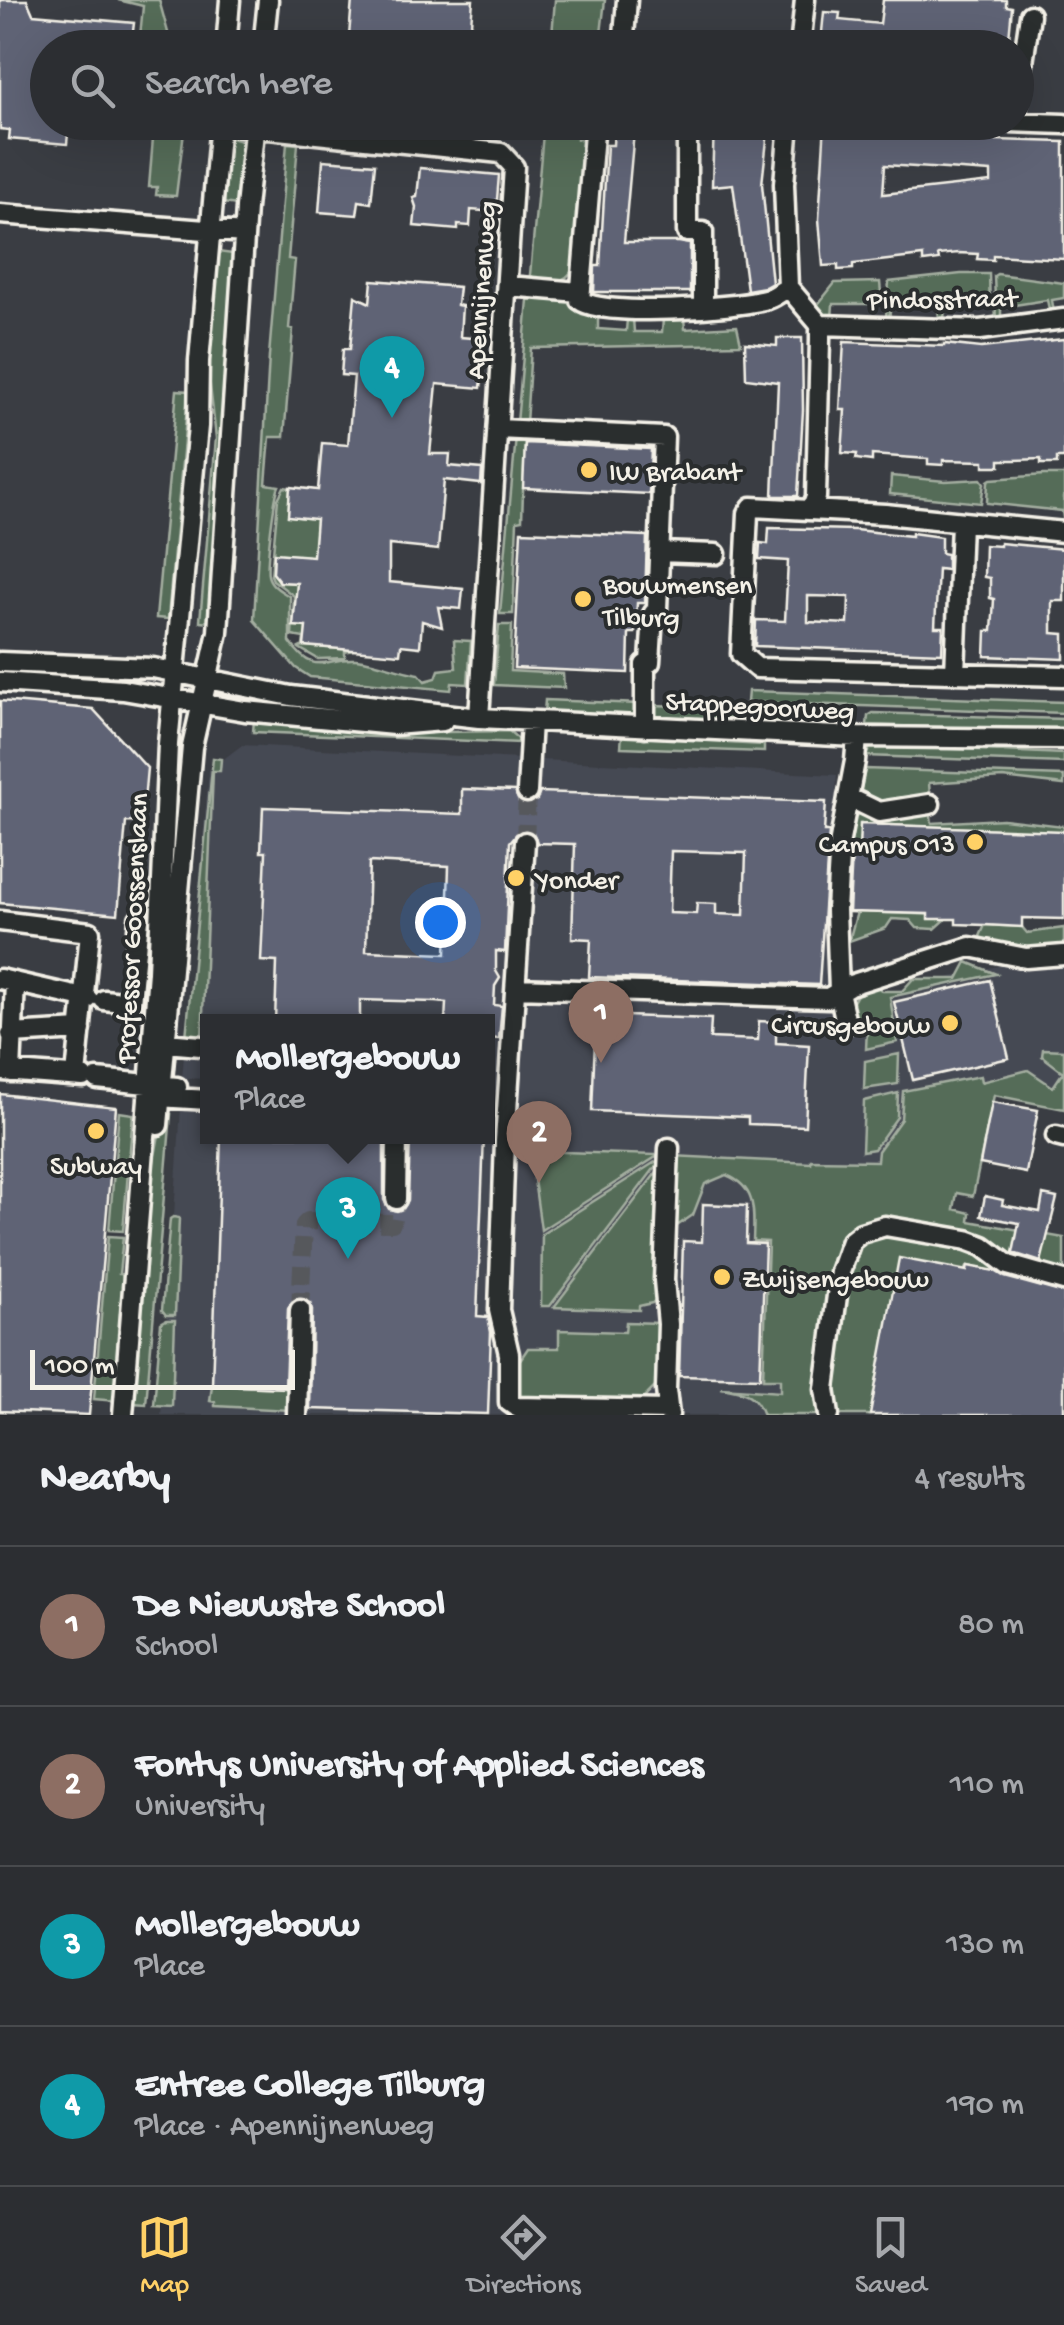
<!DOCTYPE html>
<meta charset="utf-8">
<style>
body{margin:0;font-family:"Gochi Hand",sans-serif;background:#34363a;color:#f1f3f6}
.scale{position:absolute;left:30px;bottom:25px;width:265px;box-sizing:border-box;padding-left:10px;border:5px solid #f4f1e8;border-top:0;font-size:28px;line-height:35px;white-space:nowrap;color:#f4f1e8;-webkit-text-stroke:8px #2a2d2e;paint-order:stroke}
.you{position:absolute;left:440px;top:922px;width:35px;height:35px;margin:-25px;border:8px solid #fff;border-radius:50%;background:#1a73e8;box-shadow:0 0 0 15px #1a73e833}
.badge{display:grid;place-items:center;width:65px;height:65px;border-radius:50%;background:#ffd166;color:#fff;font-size:32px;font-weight:700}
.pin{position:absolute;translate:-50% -82px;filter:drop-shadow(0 2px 5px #0008)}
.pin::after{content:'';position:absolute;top:52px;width:35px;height:30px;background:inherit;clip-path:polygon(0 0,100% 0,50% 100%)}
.popup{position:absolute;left:200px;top:1014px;width:295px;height:130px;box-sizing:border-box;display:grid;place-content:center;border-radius:0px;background:#2c2e32;filter:drop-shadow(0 2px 8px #0005);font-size:32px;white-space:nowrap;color:#a6a8ac}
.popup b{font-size:38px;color:#f1f3f6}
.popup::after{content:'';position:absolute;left:50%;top:100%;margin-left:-20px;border:20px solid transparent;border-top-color:#2c2e32}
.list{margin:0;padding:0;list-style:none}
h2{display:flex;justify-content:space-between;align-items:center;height:130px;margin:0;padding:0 40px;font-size:42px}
h2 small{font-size:32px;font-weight:400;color:#a6a8ac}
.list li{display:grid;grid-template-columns:65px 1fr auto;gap:30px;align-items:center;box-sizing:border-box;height:160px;padding:0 40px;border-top:2px solid #484a4d}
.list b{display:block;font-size:38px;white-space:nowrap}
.list p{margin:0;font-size:32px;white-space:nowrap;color:#a6a8ac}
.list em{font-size:32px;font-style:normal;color:#a6a8ac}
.icon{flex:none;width:55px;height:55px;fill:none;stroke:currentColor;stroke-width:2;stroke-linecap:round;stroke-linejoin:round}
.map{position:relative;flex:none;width:1064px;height:1415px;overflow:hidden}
.search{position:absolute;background:#2c2e32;box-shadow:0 10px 40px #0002;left:30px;right:30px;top:30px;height:110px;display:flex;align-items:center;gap:25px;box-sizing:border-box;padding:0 35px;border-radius:55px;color:#a6a8ac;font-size:38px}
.sheet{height:770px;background:#2c2e32}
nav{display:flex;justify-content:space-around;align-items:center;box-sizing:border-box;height:140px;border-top:2px solid #484a4d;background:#2c2e32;font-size:28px;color:#a6a8ac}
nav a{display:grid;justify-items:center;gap:5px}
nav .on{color:#ffd166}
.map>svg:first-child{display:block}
.built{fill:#454852}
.green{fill:#546c59;stroke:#a4aea0;stroke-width:2.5}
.building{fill:#5f6375;stroke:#f4f1e8;stroke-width:2.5;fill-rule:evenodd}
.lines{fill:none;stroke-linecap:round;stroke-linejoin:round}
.minor-tunnel{stroke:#56585c;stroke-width:18;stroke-dasharray:18 9;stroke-linecap:butt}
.minor-casing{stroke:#f4f1e8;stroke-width:25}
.minor{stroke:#2a2d2e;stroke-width:18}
.poi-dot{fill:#ffd166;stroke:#2a2d2e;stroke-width:4}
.labels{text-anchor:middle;stroke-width:8;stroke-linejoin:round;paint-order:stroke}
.street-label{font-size:28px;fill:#f4f1e8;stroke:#2a2d2e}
.poi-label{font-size:28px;fill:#f4f1e8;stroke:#2a2d2e;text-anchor:start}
</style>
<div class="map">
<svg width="1064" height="1415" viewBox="0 0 1064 1415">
<rect width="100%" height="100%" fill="#3a3d43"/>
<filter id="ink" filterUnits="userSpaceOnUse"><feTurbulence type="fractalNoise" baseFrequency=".01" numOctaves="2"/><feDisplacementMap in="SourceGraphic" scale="20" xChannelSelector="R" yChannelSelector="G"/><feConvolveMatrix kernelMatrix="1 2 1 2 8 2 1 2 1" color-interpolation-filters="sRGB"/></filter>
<g filter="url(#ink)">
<!-- built -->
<path class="built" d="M 242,745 L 837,775 L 826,992 L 511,982 L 504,1093 L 488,1092 L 488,1022 L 208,1022 L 208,1079 L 182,1078 L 209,770 Z
M 1014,962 L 1064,962 L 1064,1106 L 992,1093 L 975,1175 L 820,1190 L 784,1415 L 161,1415 L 182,1091 L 208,1092 L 208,1136 L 488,1136 L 488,1103 L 515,1104 L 523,994 L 830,1006 Z"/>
<!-- green -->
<path class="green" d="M 118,0 L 159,0 L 172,47 L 139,47 L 143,6 Z
M 555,0 L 605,0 L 600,42 L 612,43 L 613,47 L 551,47 Z
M 169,123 L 185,123 L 176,196 L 156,195 L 157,187 L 149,187 L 154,126 L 168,127 Z
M 544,123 L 587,123 L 586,132 L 577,132 L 577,139 L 585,140 L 574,267 C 567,284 545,286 530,275 Z
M 231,138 L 244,142 L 238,205 L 222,203 L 228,140 Z
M 287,143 L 298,144 L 288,259 L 295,260 L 289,328 L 293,329 L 284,437 L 270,437 L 266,484 L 279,486 C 274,497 266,563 268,575 C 270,586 282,591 290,597 L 290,642 C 315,678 325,657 355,659 C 374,660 398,671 419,674 L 425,681 L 436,678 L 439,670 L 456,668 L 454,640 L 471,641 L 468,684 L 452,683 L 451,690 L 310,677 L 296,668 L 254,620 L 269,356 Z
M 218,252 L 233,254 L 211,622 L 200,621 L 216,438 L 208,368 Z
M 961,274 L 989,274 L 990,307 L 945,307 L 944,320 L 939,320 L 938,306 L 891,304 L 889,318 L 886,317 L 889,282 Z
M 997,274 L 1064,283 L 1064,298 L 1052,300 L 1054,313 L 1050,314 L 1047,300 L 1001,307 L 1001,321 L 996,321 L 994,276 Z
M 880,282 L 882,304 L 833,304 L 832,319 L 815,308 L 835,283 Z
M 539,297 L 566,300 L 582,314 L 598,316 L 598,329 L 626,331 L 627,319 L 633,318 L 634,332 L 662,332 L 663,319 L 684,318 L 685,329 L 737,326 L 741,344 L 531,348 L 526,423 L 517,423 L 528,300 Z
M 177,390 L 188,391 L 188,395 L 168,619 L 156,618 Z
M 516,436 L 525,436 L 522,520 L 517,521 L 513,614 L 500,614 Z
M 1044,475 L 1064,475 L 1064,524 L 1062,511 L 987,503 L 988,481 L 991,479 Z
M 891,476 L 945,481 L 981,479 L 984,483 L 981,503 L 890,494 Z
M 284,487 L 290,488 L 288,516 L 316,519 L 315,538 L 331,558 L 275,553 L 273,572 L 277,573 L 279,582 L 297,583 L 306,627 L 305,646 L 353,650 L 345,652 L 345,658 L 318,659 L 299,648 L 303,646 L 304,638 L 292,636 L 294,596 L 273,580 L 271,575 L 278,499 Z
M 499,625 L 512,625 L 510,671 L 563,674 L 564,688 L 494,685 Z
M 748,691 L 1064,702 L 1064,713 L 747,702 Z
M 545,700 L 639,704 L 633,716 L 544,713 Z
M 653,705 L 848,712 L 854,717 L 853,724 L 657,717 L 653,711 Z
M 873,713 L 1064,719 L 1064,732 L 867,725 L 868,716 Z
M 254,720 L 381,733 L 509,731 L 523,743 L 253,732 Z
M 622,735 L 729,739 L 729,743 L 764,745 L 764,752 L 621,747 Z
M 871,745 L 1064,754 L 1064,763 L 866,756 Z
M 213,758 L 221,759 L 220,771 L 213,771 L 202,1038 L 186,1037 Z
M 865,769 L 1064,776 L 1064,785 L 1003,778 L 929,783 L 930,796 L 877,804 L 860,793 Z
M 930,810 L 932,823 L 1003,819 L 1064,826 L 1064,832 L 861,824 L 859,852 L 844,852 L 855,814 L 862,812 L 881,822 Z
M 857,912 L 943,915 L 946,919 L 935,929 L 917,928 L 910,920 L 892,919 L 886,928 L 849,941 Z
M 985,925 L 1022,927 L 1027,933 L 1064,928 L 1064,950 L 1025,952 L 978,941 Z
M 967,962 L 996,974 L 890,997 L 897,1042 L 866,1049 L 867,1028 L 856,1027 L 849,1009 L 862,986 L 875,984 L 882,991 L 902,991 L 913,979 L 958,979 Z
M 1043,1049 L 1064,1050 L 1064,1109 L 994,1095 L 973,1196 L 957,1193 L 954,1209 L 970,1213 L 969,1221 L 1064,1238 L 1064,1286 L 968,1266 L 870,1415 L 763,1415 C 755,1392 742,1392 721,1388 L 780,1392 L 780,1379 L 763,1379 L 768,1242 L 753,1241 C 754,1212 757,1187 726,1175 L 705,1184 L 693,1215 L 671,1230 L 673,1156 L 811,1163 L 811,1160 L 877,1161 L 878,1151 L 901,1119 L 903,1091 L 980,1076 L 981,1082 L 1028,1070 L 1053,1087 L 1063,1072 L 1042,1056 Z
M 899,1054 L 898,1084 L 864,1089 L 865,1061 Z
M 898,1093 L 897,1117 L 874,1149 L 862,1151 L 864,1101 Z
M 119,1112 L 133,1114 L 123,1231 L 109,1230 Z
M 163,1113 L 171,1114 L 146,1404 L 133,1403 L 153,1167 Z
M 530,1151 L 659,1155 L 541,1230 Z
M 663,1157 L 550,1306 L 541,1306 L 542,1234 Z
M 659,1169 L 662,1171 L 659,1298 L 652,1303 L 639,1306 L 639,1310 L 554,1307 Z
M 173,1217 L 179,1218 L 175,1315 L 166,1315 L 162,1310 L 170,1219 Z
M 108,1236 L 123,1237 L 119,1274 L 128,1275 L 117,1401 L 94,1399 Z
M 166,1320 L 175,1320 L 172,1406 L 154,1405 L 161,1323 Z
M 626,1322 L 660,1323 L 657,1385 L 642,1400 L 515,1397 L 516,1358 L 520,1360 L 528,1348 L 559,1348 L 559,1330 L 625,1332 Z
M 212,1385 L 290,1388 L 289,1410 L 215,1406 L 215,1402 L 210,1401 Z"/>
<!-- building -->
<path class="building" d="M 0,0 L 27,0 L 33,14 L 134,23 L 131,48 L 48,48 L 48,122 L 69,122 L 67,144 L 9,139 L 10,130 L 0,129 Z
M 352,0 L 473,0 L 469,48 L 348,48 Z
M 883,0 L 1006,0 L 1006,6 L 1012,7 L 1008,48 L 927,48 L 880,43 L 876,48 L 821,42 L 824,12 L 840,13 L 839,20 L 880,24 Z
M 714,122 L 769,122 L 762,184 L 772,283 L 765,287 L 747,290 L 733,184 L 712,186 Z
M 825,122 L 849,122 L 849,126 L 876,127 L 876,132 L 932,136 L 932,138 L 1064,142 L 1064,259 L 993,255 L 993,260 L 977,259 L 978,254 L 958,253 L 938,255 L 939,260 L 923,262 L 923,256 L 853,264 L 853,269 L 838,270 L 838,265 L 823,266 L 819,219 ZM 885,165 L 991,172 L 991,182 L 883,194 Z
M 614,128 L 634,131 L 624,242 L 679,242 L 690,244 L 690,292 L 594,292 L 595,266 L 600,266 L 607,145 L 613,145 Z
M 323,160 L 375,164 L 371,203 L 359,201 L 357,215 L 319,212 Z
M 420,168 L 499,175 L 496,212 L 471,210 L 470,226 L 458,225 L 458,230 L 414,226 L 416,207 L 413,198 L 417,197 Z
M 372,280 L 459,287 L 457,305 L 462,306 L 460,337 L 486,339 L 481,388 L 437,384 L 430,454 L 450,454 L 449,466 L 482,469 L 481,484 L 444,480 L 438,550 L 389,545 L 389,582 L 463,589 L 461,609 L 438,607 L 442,627 L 422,621 L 420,647 L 401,645 L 400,654 L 304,646 L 306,627 L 293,626 L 297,583 L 280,582 L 273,573 L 274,553 L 313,556 L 316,519 L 288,516 L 290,487 L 318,490 L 322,443 L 348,445 L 354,376 L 341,375 L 343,349 L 350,349 L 355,296 L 370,303 Z
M 777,338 L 802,338 L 803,410 L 798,496 L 773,496 L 778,382 L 746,378 L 745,343 L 777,346 Z
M 1064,339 L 1064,458 L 1057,458 L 1057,464 L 1041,464 L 1041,459 L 1014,460 L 1000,460 L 1000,466 L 984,466 L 984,461 L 943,460 L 943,465 L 928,464 L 928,459 L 872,455 L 872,461 L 856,459 L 857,454 L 842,453 L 845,410 L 840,410 L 844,342 L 944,346 L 944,344 L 981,348 Z
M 525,443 L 651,449 L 649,494 L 523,488 Z
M 769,528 L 855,530 L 912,536 L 912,533 L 941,537 L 941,553 L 947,554 L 947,570 L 938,569 L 935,627 L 943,627 L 942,653 L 755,646 L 756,620 L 785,621 L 788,561 L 759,559 L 760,543 L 768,544 ZM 808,596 L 849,597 L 848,624 L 808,622 Z
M 521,531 L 647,536 L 645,603 L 637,603 L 635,633 L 629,633 L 628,673 L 514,668 Z
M 1000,543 L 1064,549 L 1064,601 L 1052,601 L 1052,633 L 1064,634 L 1064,659 L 985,656 L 986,631 L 992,631 L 994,599 L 990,598 L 990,578 L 984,577 L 985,545 L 1000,546 Z
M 0,701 L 93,709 L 147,768 L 142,823 L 126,822 L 118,914 L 0,903 Z
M 462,789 L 515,791 L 519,802 L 527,804 L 537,800 L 540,792 L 826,802 L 824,832 L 829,832 L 819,985 L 589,977 L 591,939 L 572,938 L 575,844 L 537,843 L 533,832 L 525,830 L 519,831 L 510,842 L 505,952 L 496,951 L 496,971 L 500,978 L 495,986 L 494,1005 L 502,1006 L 499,1039 L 488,1038 L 488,1022 L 445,1022 L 446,1003 L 435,1002 L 360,1000 L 360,1022 L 275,1022 L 277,962 L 261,961 L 266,852 L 261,852 L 263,807 L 462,814 ZM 671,851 L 746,853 L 744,915 L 716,914 L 716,904 L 697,903 L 696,914 L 669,913 ZM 369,862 L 449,866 L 446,954 L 366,951 Z
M 860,824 L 1064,831 L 1064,919 L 1022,918 L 1022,927 L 985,925 L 956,924 L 956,919 L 928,919 L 928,914 L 849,912 L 852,852 L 859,852 Z
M 990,980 L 1009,1058 L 913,1080 L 894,1002 Z
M 596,1015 L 711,1019 L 710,1038 L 758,1040 L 759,1021 L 776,1022 L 776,1043 L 809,1045 L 805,1126 L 748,1124 L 748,1117 L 592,1111 Z
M 0,1094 L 116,1107 L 89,1415 L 0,1411 Z
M 992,1102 L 1038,1110 L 1026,1173 L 980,1164 Z
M 221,1136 L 384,1136 L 384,1200 L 389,1209 L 397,1211 L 403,1209 L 408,1200 L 410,1136 L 484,1136 L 477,1316 L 488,1317 L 491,1332 L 488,1414 L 310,1409 L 312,1310 L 310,1303 L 301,1298 L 293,1300 L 288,1309 L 285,1388 L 212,1385 Z
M 1043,1195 L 1057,1198 L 1041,1262 L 1013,1253 L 1019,1223 L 981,1216 L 985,1196 L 1003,1200 L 1002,1205 L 1040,1212 Z
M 703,1204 L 747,1206 L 746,1243 L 765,1244 L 760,1378 L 679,1376 L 683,1241 L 702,1242 Z
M 899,1258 L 967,1271 L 968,1266 L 995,1271 L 1005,1277 L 1064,1293 L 1064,1415 L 870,1415 Z"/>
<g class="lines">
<!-- minor-tunnel -->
<path class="minor-tunnel" d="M 525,842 L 527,792
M 300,1310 L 304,1225 L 308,1221 L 392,1223 L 396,1199"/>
<!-- minor casing -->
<g class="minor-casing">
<path id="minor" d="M 226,48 L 230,0
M 263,48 L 268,0
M 623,48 L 627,0
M 800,48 L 805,0
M 1016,111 L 1030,15
M 595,122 L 580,300 C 602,318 738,308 768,299 C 775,297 782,291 788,287
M 789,122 L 784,184 L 788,287 L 820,325 L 820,340 L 816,497 L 812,508
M 1008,122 L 1064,124
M 220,124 L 501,153 L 514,167 L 479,718
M 687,144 L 687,232 L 703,232 L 703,308
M 0,214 L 244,233
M 508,286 L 579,292
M 820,325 L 980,330 L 1064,319
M 498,429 L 664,437 L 657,609 L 653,614 L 650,662 L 645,665 L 645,727
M 1064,532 L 885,514 L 752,507 L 748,513 L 741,654 L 757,668 L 1064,676
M 659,552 L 716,554
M 0,662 L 153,668 L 291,696 L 479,718 L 857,737 L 1064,739
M 955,673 L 961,523
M 0,682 L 123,690 L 245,711 L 394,725 L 443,721
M 527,792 L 531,721
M 848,797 L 879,812 L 930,804
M 525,842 L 505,1141 L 499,1310 L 509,1354 L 509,1402 L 516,1407 L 668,1410
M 0,921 L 90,932 L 76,1076
M 0,979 L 88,999
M 516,988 L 828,998 L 850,985 L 970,947 L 1026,958 L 1064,955
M 104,1000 L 131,1003 L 139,919
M 846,1024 L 839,991 L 836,910 L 840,840 L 855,761 L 857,737
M 11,1034 L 81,1030
M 153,1042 L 201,1046
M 3,1071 L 83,1077
M 11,1072 L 15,983
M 97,1079 L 177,1087
M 158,1097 L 208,1100
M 158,1125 L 192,747 L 218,632 L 246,208 L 255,122
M 1056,1136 L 1064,1138
M 669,1148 L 664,1280 L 668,1324 L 666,1390 L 669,1415
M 396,1199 L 397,1136
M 123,1415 L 158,972 L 168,744 L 198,426 L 199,361 L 220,122
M 297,1415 L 300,1310
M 829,1415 L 825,1389 L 840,1272 L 851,1241 L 861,1233 L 885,1226 L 967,1240 L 983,1246 L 1008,1265 L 1064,1281"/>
</g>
<!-- minor -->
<use href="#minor" class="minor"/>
</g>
</g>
<!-- markers -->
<g class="poi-dot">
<circle cx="589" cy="470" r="10"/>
<circle cx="583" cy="599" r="10"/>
<circle cx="975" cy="842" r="10"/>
<circle cx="516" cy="878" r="10"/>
<circle cx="950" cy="1023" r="10"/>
<circle cx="96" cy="1131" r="10"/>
<circle cx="722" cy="1277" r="10"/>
</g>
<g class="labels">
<!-- street labels -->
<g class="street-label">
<text transform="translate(479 290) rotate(-86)" y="10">Apennijnenweg</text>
<text transform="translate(942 297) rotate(-1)" y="10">Pindosstraat</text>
<text transform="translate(760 704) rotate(3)" y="10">Stappegoorweg</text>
<text transform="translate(130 928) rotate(-87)" y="10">Professor Goossenslaan</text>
</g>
<!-- poi labels -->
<g class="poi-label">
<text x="609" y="480">IW Brabant</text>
<text x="603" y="593">Bouwmensen<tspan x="603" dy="32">Tilburg</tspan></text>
<text x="955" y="852" text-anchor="end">Campus 013</text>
<text x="536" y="888">Yonder</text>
<text x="930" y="1033" text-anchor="end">Circusgebouw</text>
<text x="96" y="1174" text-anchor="middle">Subway</text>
<text x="742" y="1287">Zwijsengebouw</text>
</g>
</g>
</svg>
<div class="scale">100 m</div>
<div class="you"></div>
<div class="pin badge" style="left:601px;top:1063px;background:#8d6e63">1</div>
<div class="pin badge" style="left:539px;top:1183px;background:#8d6e63">2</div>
<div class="pin badge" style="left:348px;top:1259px;background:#0f9aa8">3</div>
<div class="popup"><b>Mollergebouw</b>Place</div>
<div class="pin badge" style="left:392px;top:418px;background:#0f9aa8">4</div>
<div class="search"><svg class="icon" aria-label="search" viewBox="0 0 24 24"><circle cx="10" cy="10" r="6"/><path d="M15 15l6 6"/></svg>Search here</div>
</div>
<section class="sheet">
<h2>Nearby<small>4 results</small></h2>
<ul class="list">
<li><span class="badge" style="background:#8d6e63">1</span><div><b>De Nieuwste School</b><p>School</p></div><em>80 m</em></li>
<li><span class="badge" style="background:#8d6e63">2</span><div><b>Fontys University of Applied Sciences</b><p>University</p></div><em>110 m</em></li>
<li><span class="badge" style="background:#0f9aa8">3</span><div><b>Mollergebouw</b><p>Place</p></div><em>130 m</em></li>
<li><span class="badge" style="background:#0f9aa8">4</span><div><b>Entree College Tilburg</b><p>Place · Apennijnenweg</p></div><em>190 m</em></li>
</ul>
</section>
<nav>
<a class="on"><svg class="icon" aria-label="map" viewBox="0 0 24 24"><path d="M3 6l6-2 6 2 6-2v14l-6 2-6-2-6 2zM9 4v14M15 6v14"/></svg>Map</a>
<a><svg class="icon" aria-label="directions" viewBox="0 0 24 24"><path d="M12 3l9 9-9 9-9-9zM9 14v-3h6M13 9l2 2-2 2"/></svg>Directions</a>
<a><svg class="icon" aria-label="saved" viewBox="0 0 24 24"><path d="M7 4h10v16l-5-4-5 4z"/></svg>Saved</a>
</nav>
